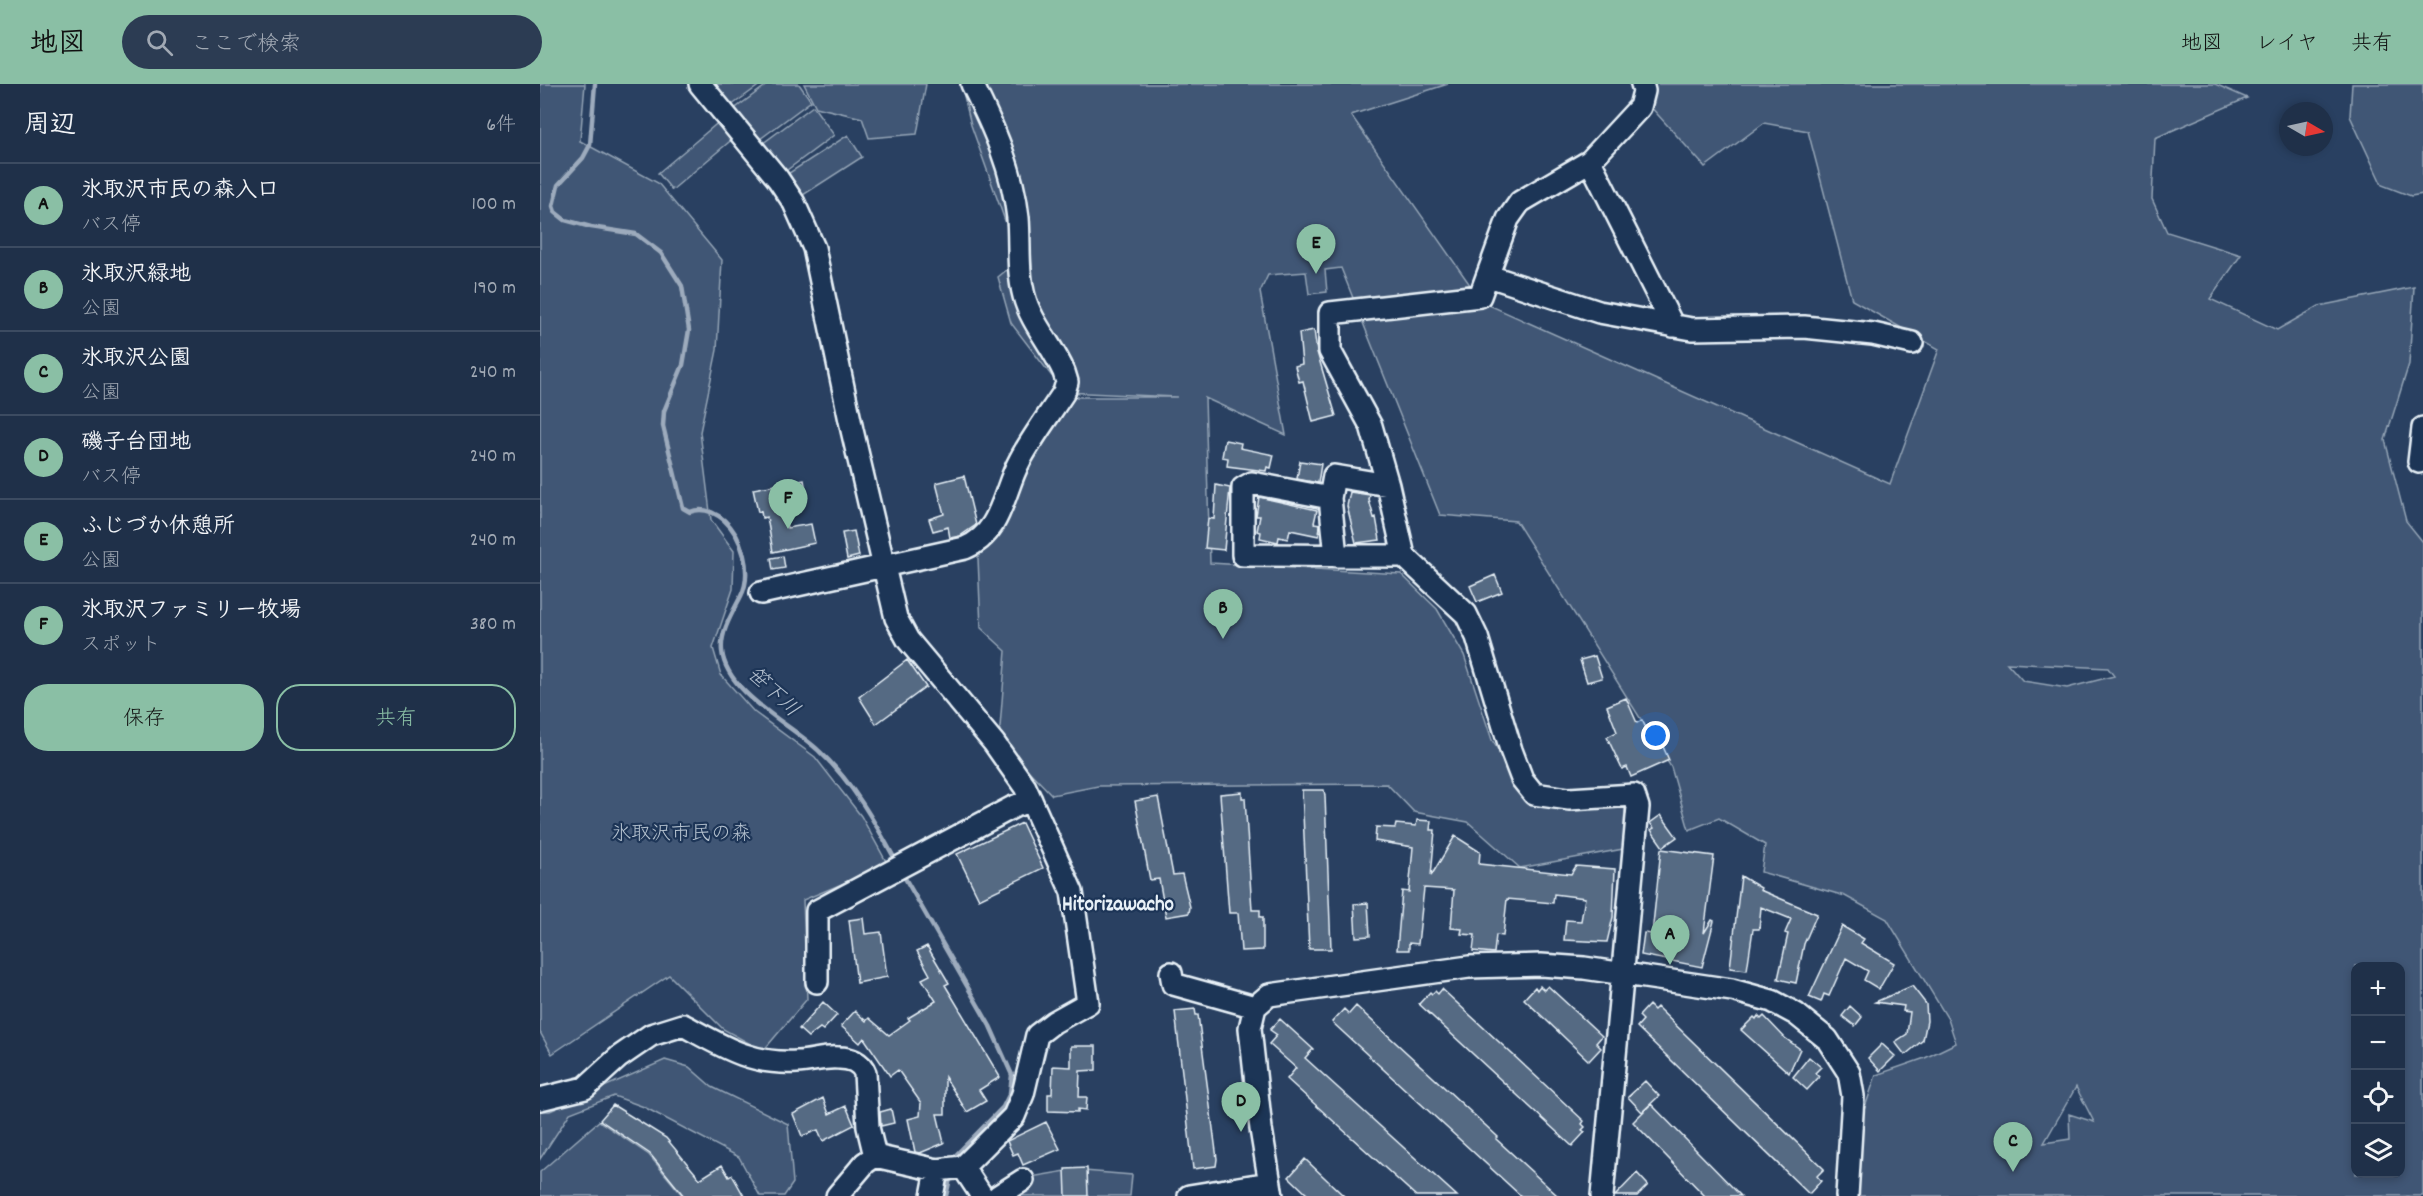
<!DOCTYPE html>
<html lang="ja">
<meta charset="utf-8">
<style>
body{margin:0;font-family:Dekko,"Klee One",sans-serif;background:#2c3c53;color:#f1f3f6}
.controls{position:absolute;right:18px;bottom:18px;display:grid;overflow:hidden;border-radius:12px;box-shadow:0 3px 9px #0003}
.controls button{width:54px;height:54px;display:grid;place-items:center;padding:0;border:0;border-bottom:2px solid #3c4b61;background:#1f3049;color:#f1f3f6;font:30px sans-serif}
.compass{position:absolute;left:1739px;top:18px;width:54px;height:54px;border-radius:50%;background:#1f3049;box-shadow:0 3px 9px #0003;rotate:99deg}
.you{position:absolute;left:1116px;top:652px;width:21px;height:21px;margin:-15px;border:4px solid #fff;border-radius:50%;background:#1a73e8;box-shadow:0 0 0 9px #1a73e833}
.badge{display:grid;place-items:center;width:39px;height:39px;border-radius:50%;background:#8abfa5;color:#111;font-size:20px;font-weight:700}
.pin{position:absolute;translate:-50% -50px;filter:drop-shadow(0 2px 3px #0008)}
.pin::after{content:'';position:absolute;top:32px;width:21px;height:18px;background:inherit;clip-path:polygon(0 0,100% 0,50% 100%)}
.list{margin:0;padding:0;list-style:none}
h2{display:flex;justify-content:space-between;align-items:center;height:78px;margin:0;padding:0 24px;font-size:26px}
h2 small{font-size:20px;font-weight:400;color:#a1a9b4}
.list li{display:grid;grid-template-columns:39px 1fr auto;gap:18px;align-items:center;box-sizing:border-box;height:84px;padding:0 24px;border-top:2px solid #3c4b61}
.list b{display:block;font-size:22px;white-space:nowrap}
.list p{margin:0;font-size:20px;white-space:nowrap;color:#a1a9b4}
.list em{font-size:20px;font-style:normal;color:#a1a9b4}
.actions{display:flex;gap:12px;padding:18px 24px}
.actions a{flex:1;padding:14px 0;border:2px solid #8abfa5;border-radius:24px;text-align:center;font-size:21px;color:#8abfa5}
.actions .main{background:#8abfa5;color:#111}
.icon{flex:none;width:33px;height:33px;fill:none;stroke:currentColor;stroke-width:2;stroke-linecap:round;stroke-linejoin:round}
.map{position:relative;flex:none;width:1883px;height:1112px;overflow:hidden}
header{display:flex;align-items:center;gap:36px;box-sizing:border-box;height:84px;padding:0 30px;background:#8abfa5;color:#111}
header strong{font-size:28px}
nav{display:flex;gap:33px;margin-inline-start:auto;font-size:21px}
.search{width:420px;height:54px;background:#2c3c53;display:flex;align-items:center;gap:15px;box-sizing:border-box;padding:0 21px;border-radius:33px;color:#a1a9b4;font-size:22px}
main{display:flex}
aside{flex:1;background:#1f3049}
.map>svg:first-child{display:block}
.green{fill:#415774;stroke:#94a4b6;stroke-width:1.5;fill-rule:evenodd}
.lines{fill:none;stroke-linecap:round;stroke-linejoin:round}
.stream{stroke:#9dabbd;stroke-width:4.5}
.building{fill:#556a83;stroke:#e8f1f8;stroke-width:1.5}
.minor-casing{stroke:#e8f1f8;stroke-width:26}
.minor{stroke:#1d3557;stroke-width:21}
.labels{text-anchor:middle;stroke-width:4.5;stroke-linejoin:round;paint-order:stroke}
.park-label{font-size:20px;fill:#b6c3d0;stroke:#1d3557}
.water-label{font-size:21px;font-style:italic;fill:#b6c2d0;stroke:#1d3557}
.neighbourhood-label{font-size:21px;font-weight:bold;fill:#e8f1f8;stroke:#1d3557}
</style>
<header>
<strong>地図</strong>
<div class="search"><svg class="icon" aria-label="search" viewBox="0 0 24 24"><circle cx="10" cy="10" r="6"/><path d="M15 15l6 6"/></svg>ここで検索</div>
<nav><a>地図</a><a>レイヤ</a><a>共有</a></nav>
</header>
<main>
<aside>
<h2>周辺<small>6件</small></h2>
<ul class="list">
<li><span class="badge">A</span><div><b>氷取沢市民の森入口</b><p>バス停</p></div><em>100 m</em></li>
<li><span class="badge">B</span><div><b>氷取沢緑地</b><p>公園</p></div><em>190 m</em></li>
<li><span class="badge">C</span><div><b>氷取沢公園</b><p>公園</p></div><em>240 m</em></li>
<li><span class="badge">D</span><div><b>磯子台団地</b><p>バス停</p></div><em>240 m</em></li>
<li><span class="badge">E</span><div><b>ふじづか休憩所</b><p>公園</p></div><em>240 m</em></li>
<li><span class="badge">F</span><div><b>氷取沢ファミリー牧場</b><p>スポット</p></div><em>380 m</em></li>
</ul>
<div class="actions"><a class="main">保存</a><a>共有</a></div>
</aside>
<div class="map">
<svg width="1883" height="1112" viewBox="0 0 1883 1112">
<rect width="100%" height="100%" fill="#294061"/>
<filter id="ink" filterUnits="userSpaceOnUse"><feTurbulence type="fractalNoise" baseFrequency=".0167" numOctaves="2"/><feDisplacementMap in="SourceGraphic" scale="12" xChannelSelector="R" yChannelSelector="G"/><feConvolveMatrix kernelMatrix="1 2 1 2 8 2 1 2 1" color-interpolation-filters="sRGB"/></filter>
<g filter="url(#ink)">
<!-- green -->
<path class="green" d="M 0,0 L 45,0 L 40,57 L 118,99 L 182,176 L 177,266 L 160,348 L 171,436 L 194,467 L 193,505 L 173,564 L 181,591 L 214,628 L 275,673 L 321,732 L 348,781 L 263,816 L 267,915 L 223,967 L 183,945 L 129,891 L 12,970 L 0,948 Z
M 170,0 L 221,0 L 188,24 Z
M 228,0 L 259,0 L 271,17 L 216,58 L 193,26 Z
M 264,0 L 386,0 L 377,50 L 329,54 L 322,34 L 276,23 Z
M 421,0 L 908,0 L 811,31 L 942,218 L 1350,400 L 1399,265 L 1312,216 L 1268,47 L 1224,39 L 1165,83 L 1090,0 L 1675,0 L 1707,14 L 1615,54 L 1612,115 L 1627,148 L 1701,171 L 1670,215 L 1737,246 L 1779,222 L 1874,203 L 1869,280 L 1845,356 L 1866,437 L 1883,458 L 1883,1112 L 1316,1112 L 1322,1032 L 1336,991 L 1385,974 L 1416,959 L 1408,935 L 1347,835 L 1305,812 L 1221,788 L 1225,761 L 1179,734 L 1149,746 L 1131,683 L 976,437 L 900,431 L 801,184 L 785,186 L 787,208 L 769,210 L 766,188 L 728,191 L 720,208 L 746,351 L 665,314 L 670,479 L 861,490 L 897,525 L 924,571 L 952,656 L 991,720 L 1085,724 L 1083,765 L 980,784 L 928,738 L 874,728 L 847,700 L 558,702 L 512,711 L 459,656 L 466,567 L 441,544 L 438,474 L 514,313 L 637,313 L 524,308 L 471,239 L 458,193 L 479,176 L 431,41 ZM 1467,579 L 1568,584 L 1574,592 L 1527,604 L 1483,597 ZM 1816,882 L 1860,882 L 1860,1090 L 1816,1090 ZM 1536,1003 L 1554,1038 L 1529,1030 L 1530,1055 L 1504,1059 Z
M 1812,0 L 1883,0 L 1883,110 L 1871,112 L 1842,101 L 1810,32 Z
M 273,22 L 294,51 L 243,89 L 222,60 Z
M 181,36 L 195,53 L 132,106 L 118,89 Z
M 308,51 L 322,73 L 260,113 L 246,91 Z
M 125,976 L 149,983 L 172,1003 L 248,1040 L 253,1099 L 244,1112 L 220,1112 L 199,1073 L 104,1023 L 74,1012 L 30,1029 L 0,1075 L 0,1027 L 10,1027 Z
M 59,1037 L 109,1071 L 143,1112 L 0,1112 L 0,1088 Z
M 532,1086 L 592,1091 L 590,1112 L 462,1112 L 467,1097 Z"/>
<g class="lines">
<!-- stream -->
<path class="stream" d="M 55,0 L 50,61 L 43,74 L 18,101 L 13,122 L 15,128 L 25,136 L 51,143 L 96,150 L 121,169 L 142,202 L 149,246 L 143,281 L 124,327 L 123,342 L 143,424 L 150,428 C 163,423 174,428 184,436 C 202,452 213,488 201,512 C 193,528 180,548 182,567 C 186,609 252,641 279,667 C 312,697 336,740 357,779
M 362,789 L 450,942 L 472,991 L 470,1009 L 463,1023 L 413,1074 L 413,1079
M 406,1112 L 411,1090"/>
</g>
<!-- building -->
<path class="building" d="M 774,246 L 777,268 L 796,332 L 773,338 L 763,297 L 759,298 L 755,282 L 762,280 L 759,249 Z
M 685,356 L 701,359 L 700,364 L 734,371 L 731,384 L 727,383 L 726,387 L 687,382 L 688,374 L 682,373 Z
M 760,377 L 781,380 L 778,399 L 757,395 Z
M 424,392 L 436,441 L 420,452 L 410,454 L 408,443 L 393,447 L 389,435 L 404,430 L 396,399 Z
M 264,396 L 267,413 L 242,417 L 247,444 L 271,440 L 275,459 L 233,468 L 227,433 L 222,434 L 221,427 L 218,428 L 213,405 Z
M 676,401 L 690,404 L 684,466 L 665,464 L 668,434 L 674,435 Z
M 810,408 L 830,411 L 829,416 L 834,434 L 836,433 L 840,456 L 816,459 L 807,422 Z
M 719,413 L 777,426 L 774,439 L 780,440 L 779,452 L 750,446 L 748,455 L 739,453 L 738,458 L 720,454 L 721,448 L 717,447 L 720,432 L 716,432 Z
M 314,447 L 319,472 L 307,475 L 302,449 Z
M 243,472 L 245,484 L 233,486 L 231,474 Z
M 955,491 L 962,508 L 937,518 L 930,502 Z
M 1055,572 L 1062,594 L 1047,598 L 1040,576 Z
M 367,576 L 386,603 L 336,640 L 319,613 Z
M 1086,614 L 1097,639 L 1102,636 L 1106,644 L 1113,640 L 1129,676 L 1091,693 L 1087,683 L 1082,685 L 1067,653 L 1077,648 L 1067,622 Z
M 762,706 L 784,706 L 785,712 L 791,865 L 769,865 Z
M 702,708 L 702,714 L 705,714 L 712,826 L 720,826 L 720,833 L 723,833 L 723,866 L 701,867 L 698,829 L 689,829 L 680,710 Z
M 618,713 L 633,791 L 642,790 L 650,823 L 649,829 L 626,833 L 619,795 L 610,796 L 595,717 Z
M 1121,731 L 1137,753 L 1123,763 L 1111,746 L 1114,744 L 1110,739 Z
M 877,736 L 891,737 L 890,746 L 895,746 L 891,792 L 915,752 L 940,768 L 939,780 L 1031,790 L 1036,782 L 1075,785 L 1073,833 L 1067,858 L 1024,856 L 1026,836 L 1041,837 L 1045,814 L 1014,810 L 1013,819 L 967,815 L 963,852 L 956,851 L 954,869 L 933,867 L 935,851 L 921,850 L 922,845 L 911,844 L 914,806 L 884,804 L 878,860 L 869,859 L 869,866 L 857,866 L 862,807 L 869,808 L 873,763 L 835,757 L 836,743 L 855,744 L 856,740 L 876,742 Z
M 482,739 L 503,784 L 439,815 L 417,770 Z
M 1121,765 L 1174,772 L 1164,849 L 1172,836 L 1174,837 L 1162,883 L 1101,871 L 1104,849 L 1112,850 Z
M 1201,792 L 1221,804 L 1220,806 L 1277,830 L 1264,860 L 1256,899 L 1238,895 L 1248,850 L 1245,849 L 1251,835 L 1221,823 L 1219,845 L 1213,845 L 1207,886 L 1190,884 Z
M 828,819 L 830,852 L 816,853 L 814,820 Z
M 323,834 L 325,850 L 341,848 L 347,893 L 317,899 L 309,836 Z
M 1302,842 L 1324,855 L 1321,859 L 1354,879 L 1339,905 L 1324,896 L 1328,887 L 1306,874 L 1289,912 L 1284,910 L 1281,918 L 1269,913 Z
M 387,862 L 409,899 L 405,901 L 408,906 L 460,993 L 439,1006 L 446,1017 L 427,1028 L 405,993 L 405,1030 L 397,1030 L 404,1059 L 380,1069 L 375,1068 L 368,1035 L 380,1032 L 381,1019 L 358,986 L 350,992 L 324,954 L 320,959 L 301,942 L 315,927 L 326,937 L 329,934 L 349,951 L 370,936 L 368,934 L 396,917 L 382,895 L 390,891 L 377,867 Z
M 1000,902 L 1004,906 L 1008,902 L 1062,952 L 1056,959 L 1061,964 L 1049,977 L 984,915 L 995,903 L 997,906 Z
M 1372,902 L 1386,920 L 1387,937 L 1383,956 L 1365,971 L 1355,958 L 1367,950 L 1370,928 L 1363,927 L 1364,922 L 1335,918 Z
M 902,905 L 1044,1037 L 1042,1040 L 1045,1043 L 1042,1046 L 1045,1048 L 1032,1062 L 879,920 L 890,908 L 892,910 L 895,907 L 898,910 Z
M 283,918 L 297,931 L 283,946 L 280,944 L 268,953 L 259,945 Z
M 1109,921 L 1114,926 L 1117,923 L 1284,1085 L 1277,1092 L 1281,1097 L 1269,1110 L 1097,943 L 1103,936 L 1099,932 Z
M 816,922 L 958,1053 L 956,1055 L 1018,1112 L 981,1112 L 792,938 L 804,925 L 809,930 Z
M 1310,922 L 1322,933 L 1315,942 L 1302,932 Z
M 655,925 L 656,931 L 658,931 L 677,1075 L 676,1082 L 653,1085 L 635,927 Z
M 1218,932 L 1221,935 L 1224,932 L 1245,954 L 1260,965 L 1249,989 L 1201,946 L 1214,933 L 1216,935 Z
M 740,935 L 773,965 L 765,974 L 917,1112 L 876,1112 L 747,995 L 756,984 L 729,960 L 737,951 L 730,946 Z
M 1342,960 L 1355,972 L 1340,987 L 1328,974 Z
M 531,962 L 556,962 L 556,986 L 540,987 L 539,1013 L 547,1013 L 546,1026 L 538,1025 L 538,1028 L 508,1027 L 508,1010 L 512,1010 L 513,982 L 531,983 Z
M 1269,973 L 1281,983 L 1275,989 L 1279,993 L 1267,1006 L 1253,993 Z
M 1105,997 L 1119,1012 L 1102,1028 L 1088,1013 Z
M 283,1014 L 289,1030 L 306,1022 L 314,1041 L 283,1057 L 278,1046 L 262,1052 L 253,1030 Z
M 1111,1020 L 1201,1112 L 1165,1112 L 1093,1038 Z
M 73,1021 L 126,1054 L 160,1095 L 182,1081 L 189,1093 L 192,1091 L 204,1112 L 144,1112 L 110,1070 L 60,1036 Z
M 351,1025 L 354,1039 L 341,1042 L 340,1028 Z
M 506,1038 L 520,1065 L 483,1081 L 478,1069 L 473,1071 L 467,1057 Z
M 765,1075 L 804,1112 L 769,1112 L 749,1093 Z
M 547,1084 L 548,1112 L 526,1112 L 525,1085 Z
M 1097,1089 L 1108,1101 L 1097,1112 L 1075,1112 Z"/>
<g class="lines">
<!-- minor casing -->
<g class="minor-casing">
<path id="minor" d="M 160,0 L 238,95 L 254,119 L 274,164 L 312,346 L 356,534 L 368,556 L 454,659 L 485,703 L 532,808 L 548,919 L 514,938 L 497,951 L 483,1010 L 474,1032 L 423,1083 L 397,1086 L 335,1072
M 1050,77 L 1133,242
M 949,192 L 1059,228 L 1152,245 L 1264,243 L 1333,250 L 1372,259
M 1879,378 L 1883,344
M 790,414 L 712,399 L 703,404 L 703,471 L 864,472
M 796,472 L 790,414 L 794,392 L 848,401
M 221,509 L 425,464 C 462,449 463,407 480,376 C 493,352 509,331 524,308 L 527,298 L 524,288 C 513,262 491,239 484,212 C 477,186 480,160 478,134 C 473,86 453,42 432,0
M 631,889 L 633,900 L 715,923
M 277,898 L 277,827 L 473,723 L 491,716
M 0,1015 L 45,1004 L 79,973 L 111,951 L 143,941 C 182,962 211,981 257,978 C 271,978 285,972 299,974 C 310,974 321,978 325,989 L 328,1043 L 335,1072
M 423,1083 L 442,1112
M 297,1112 L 325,1079 L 335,1072
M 392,1112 L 397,1086
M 458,1112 L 483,1096
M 649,1112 L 729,1099
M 732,1112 L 721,1045 L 710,944 L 715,923 L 729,911 L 929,883 L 1001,881 L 1044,884 L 1192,906 L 1232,917 L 1256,930 L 1287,955 L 1309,989 L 1313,1012 L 1307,1112
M 1062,1112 L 1098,723 L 1094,711 L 1029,715 L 994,710 L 982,695 L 971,666 L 937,553 L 926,530 L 864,472 L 848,401 L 831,342 L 790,267 L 790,229 L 940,212 L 968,135 L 980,118 L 1050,77 L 1100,23 L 1104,7 L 1102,0"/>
</g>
<!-- minor -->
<use href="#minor" class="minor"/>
</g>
</g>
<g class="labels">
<!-- park labels -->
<g class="park-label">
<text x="141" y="755">氷取沢市民の森</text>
</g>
<!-- water labels -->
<g class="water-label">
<text transform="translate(234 607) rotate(43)" y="7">笹下川</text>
</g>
<!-- neighbourhood labels -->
<g class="neighbourhood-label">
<text x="578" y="826">Hitorizawacho</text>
</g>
</g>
</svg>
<div class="controls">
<button>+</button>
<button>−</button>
<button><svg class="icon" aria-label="locate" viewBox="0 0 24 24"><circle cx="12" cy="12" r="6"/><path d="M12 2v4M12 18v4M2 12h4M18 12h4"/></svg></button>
<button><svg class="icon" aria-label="layers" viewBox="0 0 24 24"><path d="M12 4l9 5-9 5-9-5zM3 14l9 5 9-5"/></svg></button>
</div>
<svg class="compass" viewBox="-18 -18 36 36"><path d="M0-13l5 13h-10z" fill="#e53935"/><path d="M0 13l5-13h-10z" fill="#a1a9b4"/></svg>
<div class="you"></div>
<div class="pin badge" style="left:1130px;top:881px">A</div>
<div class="pin badge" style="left:683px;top:555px">B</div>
<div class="pin badge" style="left:1473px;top:1088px">C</div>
<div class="pin badge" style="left:701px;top:1048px">D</div>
<div class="pin badge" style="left:776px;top:190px">E</div>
<div class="pin badge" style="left:248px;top:445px">F</div>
</div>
</main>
